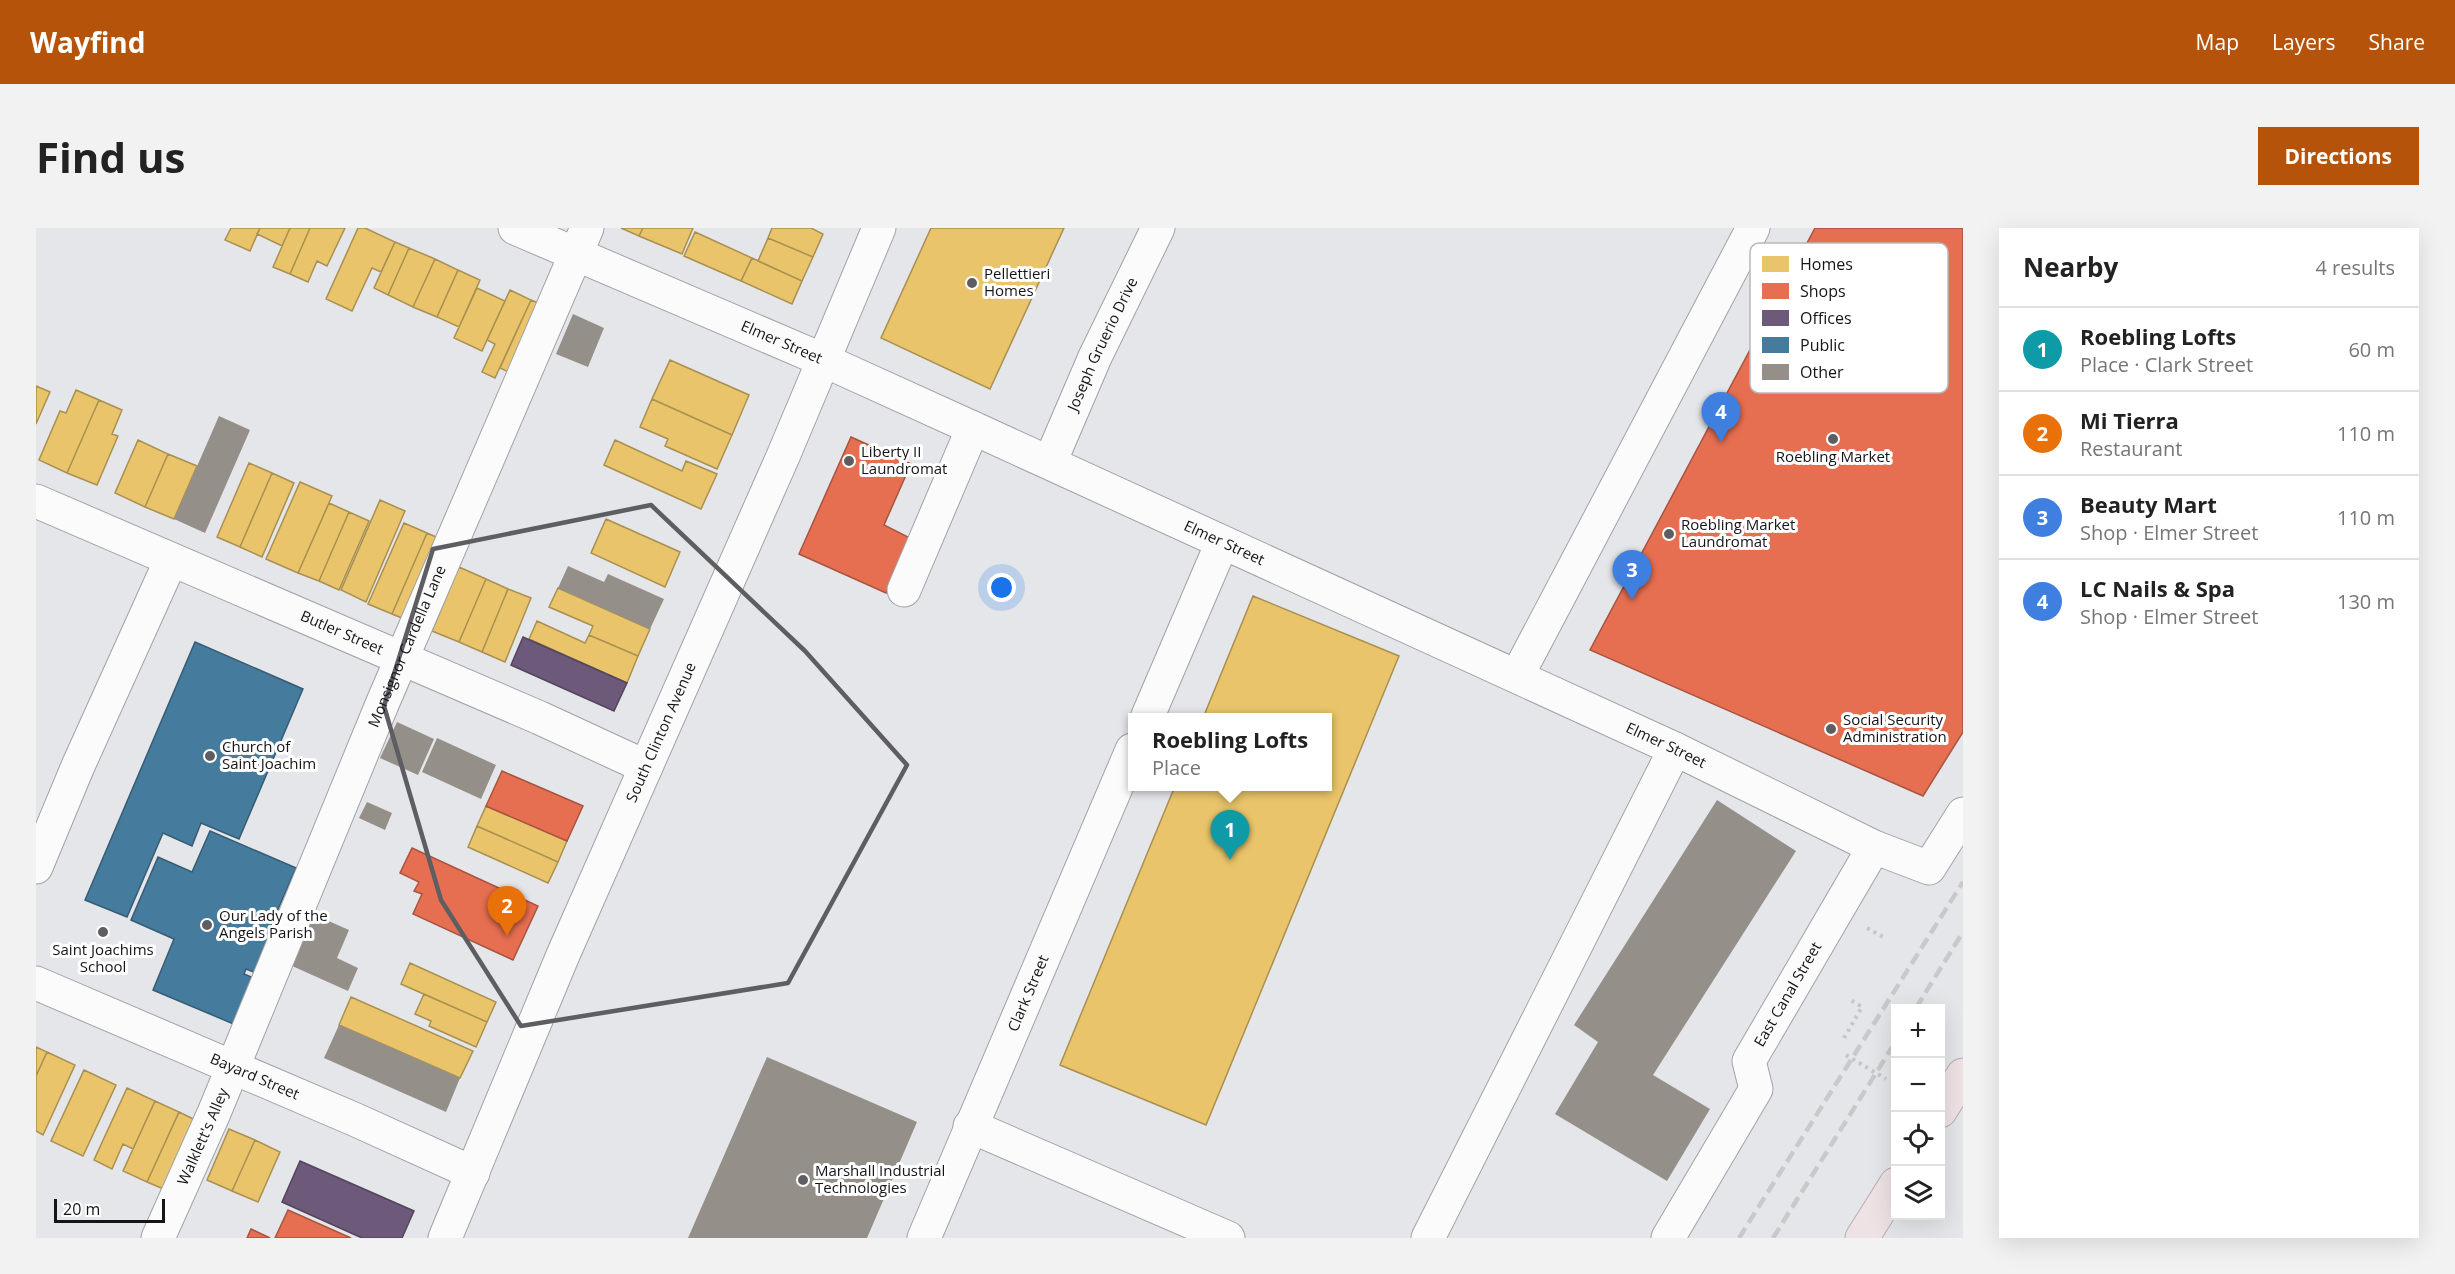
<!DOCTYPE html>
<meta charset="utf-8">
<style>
body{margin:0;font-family:"Open Sans",sans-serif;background:#f2f2f2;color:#222}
.controls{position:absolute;right:18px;bottom:18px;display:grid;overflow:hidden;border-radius:0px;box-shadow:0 6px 24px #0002}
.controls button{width:54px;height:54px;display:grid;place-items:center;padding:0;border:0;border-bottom:2px solid #e0e0e0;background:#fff;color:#222;font:30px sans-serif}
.scale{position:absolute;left:18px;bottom:15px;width:111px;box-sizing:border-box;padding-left:6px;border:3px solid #151518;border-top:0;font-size:16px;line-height:21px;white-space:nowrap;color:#151518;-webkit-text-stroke:4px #fff;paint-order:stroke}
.you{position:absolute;left:966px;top:360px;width:21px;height:21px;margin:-15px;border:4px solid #fff;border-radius:50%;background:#1a73e8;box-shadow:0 0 0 9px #1a73e833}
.badge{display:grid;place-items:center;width:39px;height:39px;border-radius:50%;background:#b45309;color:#fff;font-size:20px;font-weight:700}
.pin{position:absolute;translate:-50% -50px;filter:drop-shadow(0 2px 3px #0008)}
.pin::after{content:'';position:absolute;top:32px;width:21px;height:18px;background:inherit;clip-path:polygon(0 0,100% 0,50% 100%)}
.popup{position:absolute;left:1092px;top:485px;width:204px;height:78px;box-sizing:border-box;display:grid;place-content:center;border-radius:0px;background:#fff;filter:drop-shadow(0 2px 4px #0005);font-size:20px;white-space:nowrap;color:#767676}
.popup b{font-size:22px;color:#222}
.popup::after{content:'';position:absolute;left:50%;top:100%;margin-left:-12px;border:12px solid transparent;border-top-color:#fff}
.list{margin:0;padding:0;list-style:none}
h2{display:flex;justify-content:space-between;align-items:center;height:78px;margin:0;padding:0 24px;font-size:26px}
h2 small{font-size:20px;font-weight:400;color:#767676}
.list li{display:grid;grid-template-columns:39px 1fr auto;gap:18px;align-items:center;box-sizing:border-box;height:84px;padding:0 24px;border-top:2px solid #e0e0e0}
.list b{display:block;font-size:22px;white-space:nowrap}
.list p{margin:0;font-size:20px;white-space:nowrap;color:#767676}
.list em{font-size:20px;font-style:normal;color:#767676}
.icon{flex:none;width:33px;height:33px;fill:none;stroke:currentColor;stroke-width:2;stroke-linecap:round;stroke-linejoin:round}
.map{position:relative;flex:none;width:1927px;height:1010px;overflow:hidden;border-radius:0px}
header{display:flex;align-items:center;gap:36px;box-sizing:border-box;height:84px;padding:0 30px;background:#b45309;color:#fff}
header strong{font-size:28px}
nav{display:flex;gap:33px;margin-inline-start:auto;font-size:21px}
.intro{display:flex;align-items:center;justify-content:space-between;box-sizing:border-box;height:144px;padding:0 36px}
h1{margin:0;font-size:42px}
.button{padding:15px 27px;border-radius:0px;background:#b45309;color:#fff;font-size:21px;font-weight:700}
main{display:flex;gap:36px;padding:0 36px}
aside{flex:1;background:#fff;border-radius:0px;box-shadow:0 6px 24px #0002}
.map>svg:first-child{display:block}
.homes{fill:#e9c46a;stroke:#a99051;stroke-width:1.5}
.shops{fill:#e76f51;stroke:#a85440;stroke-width:1.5}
.offices{fill:#6d597a;stroke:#53455d;stroke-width:1.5}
.public{fill:#457b9d;stroke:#375c75;stroke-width:1.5}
.building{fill:#958f8a}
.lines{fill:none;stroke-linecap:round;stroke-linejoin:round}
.minor-casing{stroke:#a1a2a6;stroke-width:35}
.highway-casing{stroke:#b8acb0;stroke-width:35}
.path{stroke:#c5c6c7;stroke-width:4;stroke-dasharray:3 4.5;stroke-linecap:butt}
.minor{stroke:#fbfbfc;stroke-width:33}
.highway{stroke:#eee2e5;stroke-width:33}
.rail{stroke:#c9c9ca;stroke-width:4.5;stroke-dasharray:12 6;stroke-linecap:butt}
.marked{fill:none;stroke:#5e5e62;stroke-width:4.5;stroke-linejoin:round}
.poi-dot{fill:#5e5e62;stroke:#fff;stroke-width:2}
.labels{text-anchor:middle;stroke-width:6;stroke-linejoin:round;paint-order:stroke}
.poi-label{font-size:15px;fill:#151518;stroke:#fff;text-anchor:start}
.street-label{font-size:15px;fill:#151518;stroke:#fff}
.key{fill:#fff;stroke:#b9b9ba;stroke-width:1.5}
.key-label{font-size:16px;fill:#151518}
</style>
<header>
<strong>Wayfind</strong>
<nav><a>Map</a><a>Layers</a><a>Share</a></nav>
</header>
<div class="intro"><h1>Find us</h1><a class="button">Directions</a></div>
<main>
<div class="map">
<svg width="1927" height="1010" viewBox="0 0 1927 1010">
<rect width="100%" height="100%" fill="#e5e6ea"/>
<!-- homes -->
<path class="homes" d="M 195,0 L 224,0 L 214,23 L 189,12 Z
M 224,0 L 254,0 L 246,18 L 221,6 Z
M 254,0 L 274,0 L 254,46 L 237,39 Z
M 274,0 L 309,0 L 291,38 L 281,33 L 272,54 L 254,46 Z
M 322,0 L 329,0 L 359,14 L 345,44 L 336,40 L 316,83 L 290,71 Z
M 585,0 L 607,0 L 603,8 Z
M 607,0 L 657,0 L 646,26 L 603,8 Z
M 736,0 L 775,0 L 787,6 L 777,29 L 732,10 Z
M 895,0 L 1028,0 L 954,161 L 845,110 Z
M 659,4 L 716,30 L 705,53 L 648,28 Z
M 732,10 L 777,29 L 766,53 L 722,33 Z
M 359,14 L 373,20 L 352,67 L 338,60 Z
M 373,20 L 399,31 L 377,79 L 352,67 Z
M 716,30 L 766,53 L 756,76 L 705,53 Z
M 399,31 L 422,42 L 401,89 L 377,79 Z
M 422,42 L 444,52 L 423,99 L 401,89 Z
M 441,60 L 469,73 L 446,123 L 418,110 Z
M 474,62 L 495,72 L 459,150 L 446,144 L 459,116 L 451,112 Z
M 495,72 L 514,80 L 483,149 L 464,140 Z
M 634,132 L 713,167 L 696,207 L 616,171 Z
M 0,158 L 14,164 L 0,196 Z
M 40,162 L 63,172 L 31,245 L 3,232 L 24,183 L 30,185 Z
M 616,171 L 696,207 L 681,241 L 629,218 L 632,211 L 604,199 Z
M 63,172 L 86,182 L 76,206 L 82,208 L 61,257 L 31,245 Z
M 102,212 L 132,226 L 109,279 L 79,265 Z
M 579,212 L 646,243 L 650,233 L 681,246 L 665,281 L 568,237 Z
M 132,226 L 161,238 L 138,291 L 109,279 Z
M 213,235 L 236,245 L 204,319 L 181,309 Z
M 236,245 L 258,255 L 226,329 L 204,319 Z
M 264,254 L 296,268 L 262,345 L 230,331 Z
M 344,272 L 369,283 L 330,374 L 305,362 Z
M 293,275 L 313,284 L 283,353 L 262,345 Z
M 313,284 L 333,293 L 303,362 L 283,353 Z
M 570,291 L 644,324 L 629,359 L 555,325 Z
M 368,295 L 391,305 L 356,386 L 332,376 Z
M 391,305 L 414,315 L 378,395 L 356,386 Z
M 423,339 L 450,351 L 423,414 L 396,403 Z
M 450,351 L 472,361 L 446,424 L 423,414 Z
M 522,360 L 614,401 L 602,428 L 553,407 L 557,398 L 513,379 Z
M 472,361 L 495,370 L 469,434 L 446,424 Z
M 1217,368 L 1363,428 L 1170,897 L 1024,837 L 1139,558 L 1292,558 L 1292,490 L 1167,490 Z
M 501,393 L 549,415 L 553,407 L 602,428 L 591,455 L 493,411 Z
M 450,578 L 531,613 L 522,634 L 441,598 Z
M 441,598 L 522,634 L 512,655 L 432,619 Z
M 374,735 L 460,774 L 451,794 L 365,756 Z
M 388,766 L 451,794 L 440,819 L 393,798 L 395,793 L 379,786 Z
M 315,769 L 437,823 L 424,850 L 303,797 Z
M 0,819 L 11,824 L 0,848 Z
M 11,824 L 39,837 L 7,907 L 0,903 L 0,848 Z
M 48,842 L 80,857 L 47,928 L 15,913 Z
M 91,860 L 119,873 L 97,921 L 87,916 L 76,941 L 58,932 Z
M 119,873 L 143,884 L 111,954 L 87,943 Z
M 143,884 L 168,896 L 130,962 L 111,954 Z
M 193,901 L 219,912 L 196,963 L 171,952 Z
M 219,912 L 244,924 L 222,974 L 196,963 Z"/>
<!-- shops -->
<path class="shops" d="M 1779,0 L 1927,0 L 1927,504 L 1887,568 L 1554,422 Z
M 815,209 L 875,236 L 848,297 L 874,310 L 850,365 L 763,326 Z
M 466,543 L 547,578 L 531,613 L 450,578 Z
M 376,620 L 502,678 L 477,732 L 377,686 L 386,666 L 378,663 L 383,654 L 364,645 Z
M 252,982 L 315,1010 L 239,1010 Z
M 215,1001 L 234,1010 L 211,1010 Z"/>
<!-- offices -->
<path class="offices" d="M 487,409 L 591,455 L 578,483 L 475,437 Z
M 264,933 L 378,983 L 366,1010 L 326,1010 L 246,974 Z"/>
<!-- public -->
<path class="public" d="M 159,414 L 267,461 L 203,611 L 165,595 L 156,618 L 127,605 L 91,689 L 49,672 Z
M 174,603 L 260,640 L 233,702 L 240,705 L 223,746 L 210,741 L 208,746 L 227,754 L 207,800 L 117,762 L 138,711 L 95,692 L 122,629 L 156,644 Z"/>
<!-- building -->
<path class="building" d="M 537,86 L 568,100 L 552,139 L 520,126 Z
M 183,188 L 214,202 L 169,305 L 138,291 Z
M 532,338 L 568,354 L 572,346 L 628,371 L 614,401 L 522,360 Z
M 361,494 L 398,511 L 382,547 L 344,530 Z
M 401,510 L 460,537 L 445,571 L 386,544 Z
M 1681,572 L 1760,623 L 1617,847 L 1674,881 L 1631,953 L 1519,886 L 1562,814 L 1538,797 Z
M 331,574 L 356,585 L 349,602 L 323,590 Z
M 279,687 L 313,702 L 301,730 L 322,740 L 312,763 L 254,737 Z
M 303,797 L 424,850 L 410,884 L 288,830 Z
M 731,829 L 881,894 L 831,1010 L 652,1010 Z"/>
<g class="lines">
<!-- minor casing -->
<g class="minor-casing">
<g id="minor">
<path id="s1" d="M 479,0 L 787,132 L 937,200 L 1639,521 L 1838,619 L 1893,640 L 1927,586"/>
<path id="s2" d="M 1014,234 L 1059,129 L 1122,0"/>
<path id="s3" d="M 0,273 L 504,490 L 610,539"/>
<path d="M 868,362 L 937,200"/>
<path d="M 1481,448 L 1717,0"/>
<path d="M 1111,490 L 1186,315"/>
<path d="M 0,639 L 42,538 L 135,332"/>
<path id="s4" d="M 0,755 L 320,892 L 437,945"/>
<path d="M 934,898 L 1192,1010"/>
<path id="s5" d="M 122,1010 L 178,885 L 347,474 L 551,0"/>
<path id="s6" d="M 409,1010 L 527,727 L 748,226 L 843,0"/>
<path id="s7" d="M 888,1010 L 1096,522"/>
<path d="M 1392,1010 L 1639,521"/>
<path id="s8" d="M 1632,1010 L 1720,861 L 1713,833 L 1838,619"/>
</g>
</g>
<!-- highway casing -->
<g class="highway-casing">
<path id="highway" d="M 1904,883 L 1927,847
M 1826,1010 L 1860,956"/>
</g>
<!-- path -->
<path class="path" d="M 1831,700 L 1849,710
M 1808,810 L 1826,779 L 1813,771
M 1810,827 L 1850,851"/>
<!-- minor -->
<use href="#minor" class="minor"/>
<!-- highway -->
<use href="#highway" class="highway"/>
<!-- rail -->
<path class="rail" d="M 1880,780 L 1927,704
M 1703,1010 L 1927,654
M 1737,1010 L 1860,813"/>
</g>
<!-- marked area -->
<path class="marked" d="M 615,277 L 769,423 L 871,537 L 752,755 L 485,798 L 405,672 L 348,478 L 397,321 Z"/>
<!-- markers -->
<g class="poi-dot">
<circle cx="936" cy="55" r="6"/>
<circle cx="1797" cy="211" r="6"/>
<circle cx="813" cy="233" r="6"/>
<circle cx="1633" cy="306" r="6"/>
<circle cx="1795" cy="501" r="6"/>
<circle cx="174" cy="528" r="6"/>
<circle cx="171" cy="697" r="6"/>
<circle cx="67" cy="704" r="6"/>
<circle cx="767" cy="952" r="6"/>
</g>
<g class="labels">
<!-- poi labels -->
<g class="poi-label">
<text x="948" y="51">Pellettieri<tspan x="948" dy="17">Homes</tspan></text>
<text x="825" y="229">Liberty II<tspan x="825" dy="17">Laundromat</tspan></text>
<text x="1797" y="234" text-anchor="middle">Roebling Market</text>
<text x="1645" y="302">Roebling Market<tspan x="1645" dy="17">Laundromat</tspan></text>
<text x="1807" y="497">Social Security<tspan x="1807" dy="17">Administration</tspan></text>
<text x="186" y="524">Church of<tspan x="186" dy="17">Saint Joachim</tspan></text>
<text x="183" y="693">Our Lady of the<tspan x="183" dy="17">Angels Parish</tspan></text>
<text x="67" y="727" text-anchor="middle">Saint Joachims<tspan x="67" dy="17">School</tspan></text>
<text x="779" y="948">Marshall Industrial<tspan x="779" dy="17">Technologies</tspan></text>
</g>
<!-- street labels -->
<g class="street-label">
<text dy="5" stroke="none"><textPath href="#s1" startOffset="290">Elmer Street</textPath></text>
<text dy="5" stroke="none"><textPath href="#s2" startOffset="129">Joseph Gruerio Drive</textPath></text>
<text dy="5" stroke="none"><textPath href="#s1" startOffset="776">Elmer Street</textPath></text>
<text dy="5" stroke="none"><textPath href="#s3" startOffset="333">Butler Street</textPath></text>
<text dy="5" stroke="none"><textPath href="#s5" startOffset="642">Monsignor Cardella Lane</textPath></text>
<text dy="5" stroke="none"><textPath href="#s6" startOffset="550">South Clinton Avenue</textPath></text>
<text dy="5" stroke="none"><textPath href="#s1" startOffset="1262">Elmer Street</textPath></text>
<text dy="5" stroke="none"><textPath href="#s7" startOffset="266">Clark Street</textPath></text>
<text dy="5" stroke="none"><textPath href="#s8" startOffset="279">East Canal Street</textPath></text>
<text dy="5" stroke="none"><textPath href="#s4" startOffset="238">Bayard Street</textPath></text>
<text dy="5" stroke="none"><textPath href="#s5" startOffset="111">Walklett's Alley</textPath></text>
</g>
</g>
<!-- legend -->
<rect x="1714" y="15" width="198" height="150" rx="9" class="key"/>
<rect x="1726" y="28" width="27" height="16" fill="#e9c46a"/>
<rect x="1726" y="55" width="27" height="16" fill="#e76f51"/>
<rect x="1726" y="82" width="27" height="16" fill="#6d597a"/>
<rect x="1726" y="109" width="27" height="16" fill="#457b9d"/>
<rect x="1726" y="136" width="27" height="16" fill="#958f8a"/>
<g class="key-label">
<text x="1764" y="42">Homes</text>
<text x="1764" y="69">Shops</text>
<text x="1764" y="96">Offices</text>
<text x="1764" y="123">Public</text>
<text x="1764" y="150">Other</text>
</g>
</svg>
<div class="controls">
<button>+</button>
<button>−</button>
<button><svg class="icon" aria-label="locate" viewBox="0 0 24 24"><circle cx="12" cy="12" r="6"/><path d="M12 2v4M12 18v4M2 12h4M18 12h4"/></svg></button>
<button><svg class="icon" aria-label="layers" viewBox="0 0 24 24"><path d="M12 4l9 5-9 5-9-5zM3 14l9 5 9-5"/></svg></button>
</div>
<div class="scale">20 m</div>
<div class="you"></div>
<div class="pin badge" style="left:1194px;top:632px;background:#0f9aa8">1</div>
<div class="popup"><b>Roebling Lofts</b>Place</div>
<div class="pin badge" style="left:471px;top:708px;background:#e8710a">2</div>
<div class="pin badge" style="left:1596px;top:372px;background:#3f7fe0">3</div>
<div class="pin badge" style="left:1685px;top:214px;background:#3f7fe0">4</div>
</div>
<aside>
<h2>Nearby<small>4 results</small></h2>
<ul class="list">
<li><span class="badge" style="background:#0f9aa8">1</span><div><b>Roebling Lofts</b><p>Place · Clark Street</p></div><em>60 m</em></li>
<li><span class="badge" style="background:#e8710a">2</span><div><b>Mi Tierra</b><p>Restaurant</p></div><em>110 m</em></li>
<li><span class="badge" style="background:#3f7fe0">3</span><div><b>Beauty Mart</b><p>Shop · Elmer Street</p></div><em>110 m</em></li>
<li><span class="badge" style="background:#3f7fe0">4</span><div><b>LC Nails &amp; Spa</b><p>Shop · Elmer Street</p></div><em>130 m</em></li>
</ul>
</aside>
</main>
